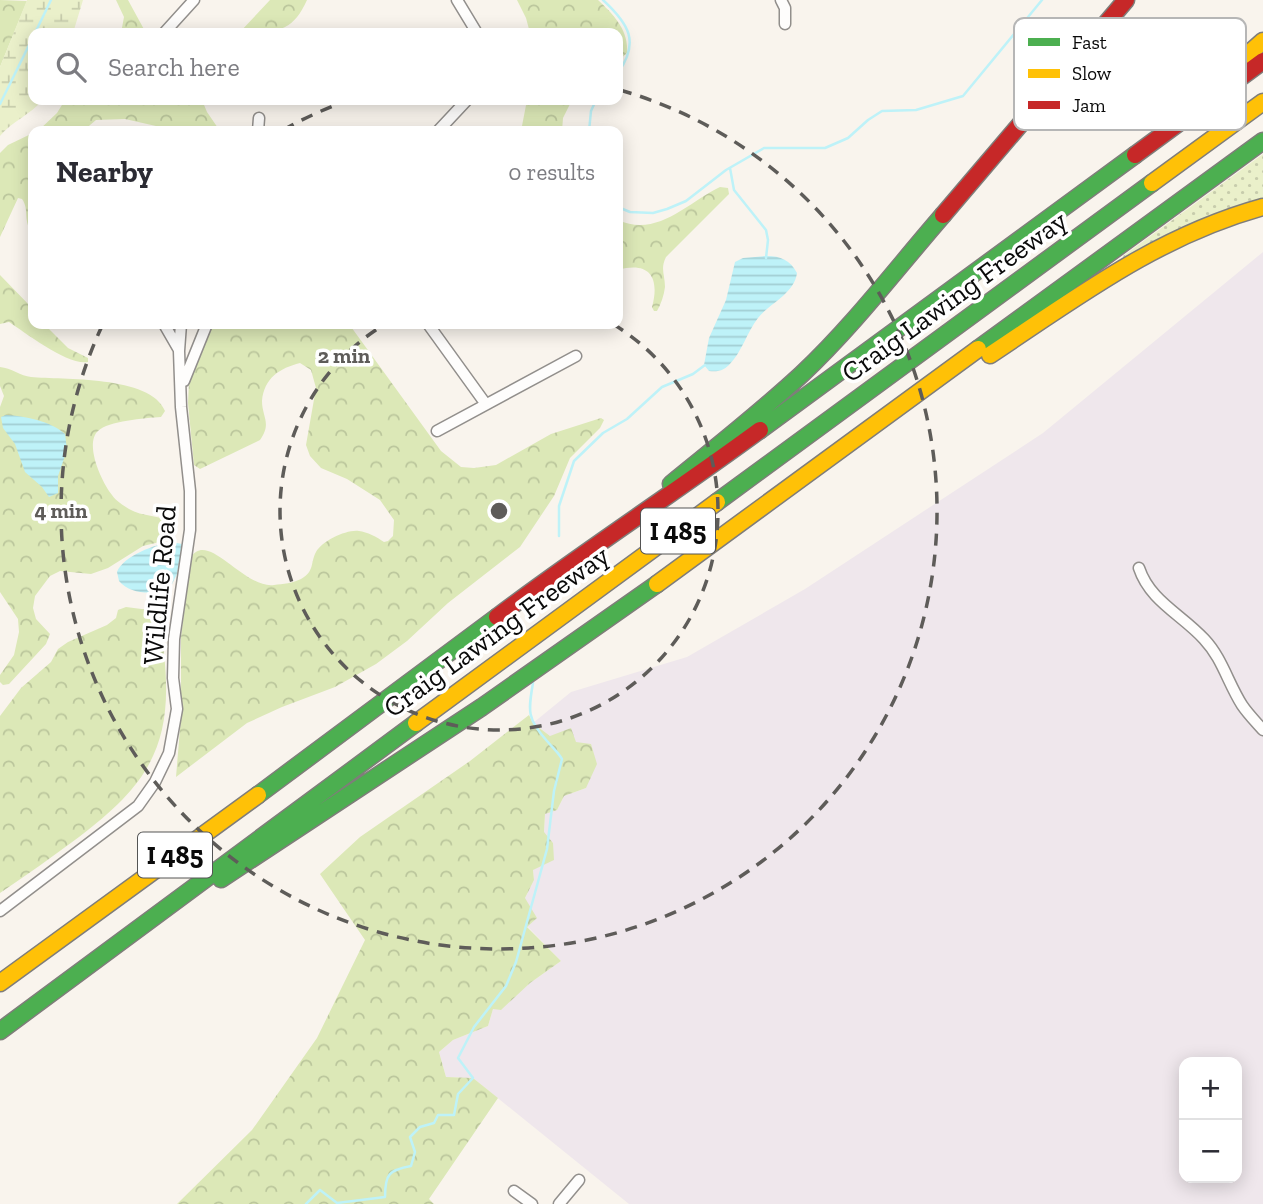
<!DOCTYPE html>
<meta charset="utf-8">
<style>
body{margin:0;font-family:"Zilla Slab",serif;background:#f2f2f3;color:#2b2b33}
.controls{position:absolute;right:21px;bottom:21px;display:grid;overflow:hidden;border-radius:14px;box-shadow:0 4px 18px #0003}
.controls button{width:63px;height:63px;display:grid;place-items:center;padding:0;border:0;border-bottom:2px solid #e1e1e2;background:#fff;color:#2b2b33;font:35px sans-serif}
.list{margin:0;padding:0;list-style:none}
h2{display:flex;justify-content:space-between;align-items:center;height:91px;margin:0;padding:0 28px;font-size:30px}
h2 small{font-size:23px;font-weight:400;color:#7c7c81}
.icon{flex:none;width:38px;height:38px;fill:none;stroke:currentColor;stroke-width:2;stroke-linecap:round;stroke-linejoin:round}
.map{position:relative;flex:none;width:1263px;height:1204px;overflow:hidden}
.search{position:absolute;background:#fff;box-shadow:0 4px 18px #0003;left:28px;top:28px;width:595px;height:77px;display:flex;align-items:center;gap:18px;box-sizing:border-box;padding:0 24px;border-radius:14px;color:#7c7c81;font-size:26px}
.panel{position:absolute;background:#fff;box-shadow:0 4px 18px #0003;left:28px;top:126px;width:595px;height:203px;border-radius:14px}
.map>svg:first-child{display:block}
.industrial{fill:#efe7ec;fill-rule:evenodd}
.grass{fill:url(#grass-dots)}
.forest{fill:url(#forest-crowns)}
.wetland{fill:url(#wetland-marsh)}
.water{fill:url(#water-rules)}
.lines{fill:none;stroke-linecap:round;stroke-linejoin:round}
.stream{stroke:#bef2f8;stroke-width:2.5}
.street-casing{stroke:#928f8c;stroke-width:13}
.fast-casing{stroke:#7f7d7a;stroke-width:19}
.slow-casing{stroke:#7f7d7a;stroke-width:19}
.jam-casing{stroke:#7f7d7a;stroke-width:19}
.street{stroke:#fefdfc;stroke-width:10}
.fast{stroke:#4caf50;stroke-width:16}
.slow{stroke:#ffc107;stroke-width:16}
.jam{stroke:#c62828;stroke-width:16}
.ring{fill:none;stroke:#5e5c59;stroke-width:3.5;stroke-dasharray:12 9}
.labels{text-anchor:middle;stroke-width:7;stroke-linejoin:round;paint-order:stroke}
.shield{fill:#fff;stroke:#545454;stroke-width:2}
.shield-label{font-size:26px;font-weight:bold;fill:#0a0a0a}
.street-label{font-size:28px;fill:#0a0a0a;stroke:#fff}
.key{fill:#fff;stroke:#b6b6b6;stroke-width:2}
.key-label{font-size:19px;fill:#0a0a0a}
.centre{fill:#5e5c59;stroke:#fff;stroke-width:3.5}
.ring-label{font-size:21px;text-anchor:middle;font-weight:bold;fill:#5e5c59;stroke:#fff;stroke-width:7;stroke-linejoin:round;paint-order:stroke}
</style>
<div class="map">
<svg width="1263" height="1204" viewBox="0 0 1263 1204">
<defs>
<pattern id="grass-dots" width="8" height="8" patternUnits="userSpaceOnUse" patternTransform="scale(1.75)"><rect width="8" height="8" fill="#eaf0ca"/><path d="M2 2h.1M6 6h.1" fill="none" stroke="#c7ccac" stroke-width="1.8" stroke-linecap="round"/></pattern>
<pattern id="forest-crowns" width="20" height="18" patternUnits="userSpaceOnUse" patternTransform="scale(1.75)"><rect width="20" height="18" fill="#dce8b7"/><path d="M2 6a3 3 0 1 1 6 0M12 15a3 3 0 1 1 6 0" fill="none" stroke="#bbc69c"/></pattern>
<pattern id="wetland-marsh" width="20" height="14" patternUnits="userSpaceOnUse" patternTransform="scale(1.75)"><rect width="20" height="14" fill="#eaf0ca"/><path d="M1 5h8M5 5V1M11 12h8M15 12V8" fill="none" stroke="#c7ccac"/></pattern>
<pattern id="water-rules" width="6" height="5" patternUnits="userSpaceOnUse" patternTransform="scale(1.75)"><rect width="6" height="5" fill="#bef2f8"/><path d="M0 2.5h6" fill="none" stroke="#a2ced3"/></pattern>
</defs>
<rect width="100%" height="100%" fill="#f9f4ed"/>
<!-- industrial -->
<path class="industrial" d="M 1263,252 L 1263,1204 L 629,1204 L 473,1078 L 446,1077 L 439,1052 L 453,1040 L 488,1026 L 493,1009 L 561,961 L 527,926 L 525,898 L 534,880 L 533,870 L 553,843 L 544,833 L 545,813 L 557,810 L 564,796 L 586,788 L 576,742 L 550,736 L 533,723 L 571,692 L 687,657 L 805,589 L 1043,433 ZM 1184,1062 L 1237,1062 L 1237,1178 L 1184,1178 Z"/>
<!-- grass -->
<path class="grass" d="M 1263,154 L 1263,201 L 1125,260 L 1123,256 Z"/>
<!-- forest -->
<path class="forest" d="M 0,0 L 27,1 L 0,67 Z
M 116,0 L 128,0 L 146,33 L 121,33 L 124,17 Z
M 270,0 L 307,0 C 292,34 273,33 239,33 Z
M 517,0 L 598,0 C 613,14 629,30 627,53 L 618,61 L 618,33 L 530,33 L 526,18 Z
M 65,100 L 202,100 L 207,112 L 220,131 L 178,131 L 125,119 L 96,120 L 83,131 L 38,131 L 57,113 Z
M 527,100 L 572,100 L 563,118 L 562,131 L 521,131 Z
M 33,133 L 33,234 C 22,221 30,210 22,199 L 18,198 L 0,237 L 0,153 L 8,145 Z
M 720,187 L 728,188 L 729,194 L 666,257 C 660,269 665,275 665,287 C 664,295 661,304 657,311 L 654,311 L 652,307 C 660,278 650,261 618,270 L 618,220 C 657,238 687,203 720,187 Z
M 0,275 L 33,309 L 33,324 L 44,324 L 68,348 L 88,358 L 88,362 C 68,366 26,333 9,322 L 0,324 Z
M 212,324 L 349,324 L 441,451 L 461,467 L 474,468 L 496,465 L 551,434 L 601,418 L 604,420 L 600,428 L 570,458 L 554,496 L 520,547 L 448,603 L 407,641 L 376,664 L 335,687 L 282,707 L 247,723 L 176,777 L 181,717 L 181,637 L 191,557 C 208,530 244,589 274,585 C 283,584 293,583 301,579 C 315,571 310,563 316,552 C 322,541 347,529 359,531 C 367,532 377,537 384,542 L 388,541 L 393,536 L 394,520 L 380,500 L 347,479 L 321,468 L 310,456 L 306,445 L 316,388 L 311,370 L 300,363 C 280,368 264,378 262,401 C 262,417 272,423 260,440 L 200,469 L 194,465 L 188,403 L 189,382 Z
M 0,367 C 11,368 21,376 31,377 C 62,380 151,375 165,411 L 161,417 C 145,418 108,421 98,431 C 84,444 102,483 112,495 C 116,501 123,505 129,509 C 142,517 161,515 175,523 L 177,530 L 172,539 L 143,546 L 108,568 L 91,574 L 60,571 L 50,576 L 35,596 L 33,608 L 36,619 L 50,634 L 46,644 L 9,684 L 3,685 L 0,682 L 0,675 L 14,655 L 19,632 L 18,619 L 0,592 L 0,407 L 4,396 L 0,386 Z
M 126,607 L 165,612 C 167,620 163,625 163,633 C 162,640 164,648 164,654 C 174,744 149,784 79,837 C 53,856 27,875 0,893 L 0,716 L 21,688 L 51,662 L 58,649 L 68,642 L 107,625 L 116,618 L 118,610 Z
M 529,715 L 533,723 L 550,736 L 571,728 L 576,742 L 591,744 L 597,764 L 586,788 L 564,796 L 557,810 L 545,814 L 544,832 L 553,843 L 554,860 L 533,870 L 534,880 L 525,898 L 537,918 L 527,927 L 561,961 L 530,983 L 501,1010 L 493,1009 L 488,1026 L 453,1040 L 439,1052 L 446,1077 L 473,1078 L 498,1098 L 429,1199 L 434,1204 L 177,1204 L 252,1130 L 317,1038 L 365,940 L 320,874 L 360,837 L 470,761 Z"/>
<!-- wetland -->
<path class="wetland" d="M 27,0 L 83,0 L 73,33 L 33,33 L 33,100 L 42,100 C 32,114 12,121 0,136 L 0,67 Z"/>
<!-- water -->
<path class="water" d="M 766,256 C 781,256 790,260 797,273 C 794,294 770,303 758,318 C 747,332 742,352 729,365 C 723,371 717,372 709,371 L 704,365 L 709,338 L 726,300 L 735,262 L 743,258 Z
M 6,415 C 24,416 51,421 65,434 L 67,450 L 58,476 L 58,493 L 49,497 L 42,487 L 25,472 L 15,444 L 3,428 L 1,417 Z
M 172,542 L 182,544 L 177,574 L 169,590 C 152,594 131,595 119,581 L 117,572 C 123,556 156,544 172,542 Z"/>
<g class="lines">
<!-- stream -->
<path class="stream" d="M 603,0 C 629,24 640,42 618,73
M 35,33 L 51,0
M 0,104 L 33,37
M 589,131 L 591,111 L 596,100
M 730,168 L 734,190 L 766,230 L 768,240 L 766,258
M 618,207 L 630,212 L 653,213 L 667,209 L 686,201 L 726,170 L 764,148 L 825,148 L 848,138 L 868,120 L 882,111 L 916,110 L 963,96 L 1042,0
M 559,536 L 559,506 L 574,461 L 603,433 L 627,419 L 662,387 L 693,374 L 705,365
M 306,1204 L 320,1190 L 337,1203 L 385,1197 C 385,1174 389,1170 411,1166 L 415,1152 L 410,1137 L 420,1127 L 434,1123 L 438,1115 L 454,1115 L 458,1094 L 473,1078 L 458,1058 L 474,1027 L 506,986 L 516,962 L 547,849 L 554,791 L 562,759 C 558,752 553,748 547,741 C 527,719 528,711 533,683"/>
<!-- street casing -->
<g class="street-casing">
<path id="street" d="M 457,0 L 477,33
M 781,0 L 785,8 L 785,24
M 164,33 L 194,0
M 258,131 L 259,118
M 438,131 L 467,100
M 164,324 L 179,350
M 428,324 L 485,403
M 184,381 L 207,324
M 437,431 L 576,356
M 1139,568 C 1150,601 1181,614 1204,639 C 1222,658 1228,683 1242,705 C 1248,714 1256,722 1263,730
M 0,911 L 138,806 L 155,782 L 169,753 L 177,709 L 173,678 L 174,639 L 190,530 L 190,491 L 181,407 L 179,351 L 181,324
M 514,1191 L 532,1204
M 559,1204 L 579,1180"/>
</g>
<!-- fast casing -->
<g class="fast-casing">
<path id="fast" d="M 978,349 L 1263,141
M 760,430 L 1135,155
M 671,484 C 715,448 760,413 802,374 C 853,326 897,268 943,215
M 717,502 L 1152,183
M 258,795 L 497,617
M 221,879 L 482,707 L 657,584
M 0,1031 L 416,723"/>
</g>
<!-- slow casing -->
<g class="slow-casing">
<path id="slow" d="M 1221,78 L 1263,41
M 1152,183 L 1263,102
M 990,355 C 1079,296 1158,236 1263,207
M 657,584 L 978,349
M 416,723 L 717,502
M 0,983 L 258,795"/>
</g>
<!-- jam casing -->
<g class="jam-casing">
<path id="jam" d="M 1135,155 L 1263,61
M 943,215 L 1126,0
M 497,617 C 583,552 673,494 760,430"/>
</g>
<!-- street -->
<use href="#street" class="street"/>
<!-- fast -->
<use href="#fast" class="fast"/>
<!-- slow -->
<use href="#slow" class="slow"/>
<!-- jam -->
<use href="#jam" class="jam"/>
</g>
<!-- distance rings -->
<g class="ring">
<path d="M613 324A219 219 0 1 1 385 324"/>
<path d="M283 130A438 438 0 0 1 346 101M620 90A438 438 0 1 1 102 326"/>
</g>
<g class="labels">
<!-- shield labels -->
<g class="shield">
<rect x="641" y="508.5" width="74" height="45" rx="5"/>
<rect x="138" y="832.5" width="74" height="45" rx="5"/>
</g>
<g class="shield-label">
<text x="678" y="540">I 485</text>
<text x="175" y="864">I 485</text>
</g>
<!-- street labels -->
<g class="street-label">
<text transform="translate(954 296) rotate(-36)" y="10">Craig Lawing Freeway</text>
<text transform="translate(159 585) rotate(-85)" y="10">Wildlife Road</text>
<text transform="translate(496 631) rotate(-36)" y="10">Craig Lawing Freeway</text>
</g>
</g>
<!-- legend -->
<rect x="1014" y="18" width="232" height="112" rx="10" class="key"/>
<rect x="1028" y="38" width="32" height="8" fill="#4caf50"/>
<rect x="1028" y="69" width="32" height="9" fill="#ffc107"/>
<rect x="1028" y="101" width="32" height="8" fill="#c62828"/>
<g class="key-label">
<text x="1072" y="49">Fast</text>
<text x="1072" y="80">Slow</text>
<text x="1072" y="112">Jam</text>
</g>
<circle cx="499" cy="511" r="10" class="centre"/>
<g class="ring-label">
<text x="344" y="363">2 min</text>
<text x="61" y="518">4 min</text>
</g>
</svg>
<div class="controls">
<button>+</button>
<button>−</button>
</div>
<div class="search"><svg class="icon" aria-label="search" viewBox="0 0 24 24"><circle cx="10" cy="10" r="6"/><path d="M15 15l6 6"/></svg>Search here</div>
<section class="panel">
<h2>Nearby<small>0 results</small></h2>
<ul class="list">
</ul>
</section>
</div>
